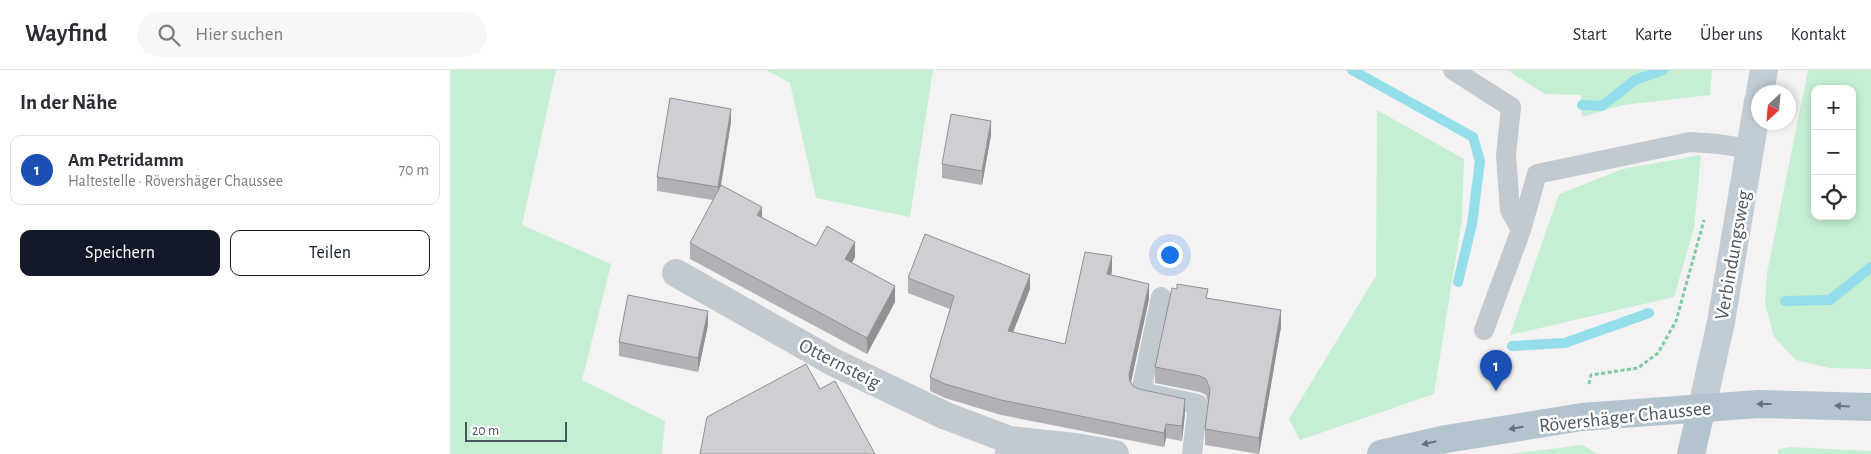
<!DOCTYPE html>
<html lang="de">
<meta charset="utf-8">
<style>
body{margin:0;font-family:"Alegreya Sans",sans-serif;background:#f7f7f7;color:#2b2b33}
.controls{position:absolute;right:15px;top:15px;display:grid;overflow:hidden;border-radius:10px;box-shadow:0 2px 8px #0003}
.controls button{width:45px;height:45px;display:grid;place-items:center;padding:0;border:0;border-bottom:1px solid #e1e1e2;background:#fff;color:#2b2b33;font:25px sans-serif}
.compass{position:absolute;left:1301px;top:15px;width:45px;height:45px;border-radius:50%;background:#fff;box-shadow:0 2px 8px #0003;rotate:206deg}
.scale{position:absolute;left:15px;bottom:12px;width:102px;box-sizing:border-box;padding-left:5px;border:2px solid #4b575f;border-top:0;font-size:14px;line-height:18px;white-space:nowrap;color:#4b575f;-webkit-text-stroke:4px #fff;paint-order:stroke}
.you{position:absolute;left:719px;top:184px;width:18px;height:18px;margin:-12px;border:4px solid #fff;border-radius:50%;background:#1a73e8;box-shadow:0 0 0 8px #1a73e833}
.badge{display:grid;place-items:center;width:32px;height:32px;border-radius:50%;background:#111827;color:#fff;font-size:16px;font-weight:700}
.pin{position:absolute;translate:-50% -41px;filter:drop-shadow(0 1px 2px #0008)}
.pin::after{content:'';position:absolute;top:26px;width:18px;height:15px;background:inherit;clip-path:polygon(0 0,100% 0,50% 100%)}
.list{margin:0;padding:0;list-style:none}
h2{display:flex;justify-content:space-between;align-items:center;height:65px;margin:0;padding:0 20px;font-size:21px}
h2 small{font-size:16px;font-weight:400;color:#7c7c81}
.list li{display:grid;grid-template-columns:32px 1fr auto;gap:15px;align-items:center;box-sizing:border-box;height:70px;margin:0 10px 10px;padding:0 10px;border:1px solid #e1e1e2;border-radius:10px}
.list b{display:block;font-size:19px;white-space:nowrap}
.list p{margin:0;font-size:16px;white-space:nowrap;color:#7c7c81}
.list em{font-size:16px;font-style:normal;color:#7c7c81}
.actions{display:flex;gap:10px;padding:15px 20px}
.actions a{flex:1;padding:11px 0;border:1px solid #111827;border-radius:10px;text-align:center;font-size:18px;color:#111827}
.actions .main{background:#111827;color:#fff}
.icon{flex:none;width:28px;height:28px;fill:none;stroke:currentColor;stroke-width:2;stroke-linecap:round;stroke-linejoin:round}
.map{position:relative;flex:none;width:1421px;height:384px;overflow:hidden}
header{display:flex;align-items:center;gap:30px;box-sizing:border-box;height:70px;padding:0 25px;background:#fff;border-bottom:1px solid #e1e1e2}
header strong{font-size:24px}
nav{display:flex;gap:28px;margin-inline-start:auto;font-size:18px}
.search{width:350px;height:45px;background:#f7f7f7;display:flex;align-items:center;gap:12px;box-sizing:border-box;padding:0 18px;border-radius:28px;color:#7c7c81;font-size:19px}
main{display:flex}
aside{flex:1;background:#fff}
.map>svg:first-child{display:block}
.green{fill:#c4efd2;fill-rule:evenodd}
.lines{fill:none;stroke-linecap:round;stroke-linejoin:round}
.stream{stroke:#93deea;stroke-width:10}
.path{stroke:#7dcc9f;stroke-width:3;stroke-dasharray:4 2.5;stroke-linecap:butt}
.service{stroke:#c1cad0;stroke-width:20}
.minor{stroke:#c1cad0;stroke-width:28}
.secondary{stroke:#c1ccd5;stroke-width:28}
.primary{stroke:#b4c4cf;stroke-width:28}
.wall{fill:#b0b2b6}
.shaded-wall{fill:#909194}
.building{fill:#cdcfd4;stroke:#909194}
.oneway{fill:#65727b}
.labels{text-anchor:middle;stroke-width:5;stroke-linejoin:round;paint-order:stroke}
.street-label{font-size:20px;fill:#4b575f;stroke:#fff}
</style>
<header>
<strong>Wayfind</strong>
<div class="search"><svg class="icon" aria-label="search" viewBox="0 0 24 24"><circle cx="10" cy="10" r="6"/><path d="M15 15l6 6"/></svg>Hier suchen</div>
<nav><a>Start</a><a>Karte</a><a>Über uns</a><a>Kontakt</a></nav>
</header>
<main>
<aside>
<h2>In der Nähe<small></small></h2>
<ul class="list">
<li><span class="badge" style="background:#1a4fb4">1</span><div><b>Am Petridamm</b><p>Haltestelle · Rövershäger Chaussee</p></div><em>70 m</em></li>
</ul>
<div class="actions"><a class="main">Speichern</a><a>Teilen</a></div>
</aside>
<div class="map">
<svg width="1421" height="384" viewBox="0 0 1421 384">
<rect width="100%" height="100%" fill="#f4f2f3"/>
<!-- green -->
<path class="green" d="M 0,0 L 106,0 L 72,155 L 161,194 L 132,310 L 215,351 L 212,384 L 0,384 Z
M 316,0 L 483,0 L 460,147 L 366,128 L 340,13 Z
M 1057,0 L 1262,0 L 1260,25 L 1173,35 L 1132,47 L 1131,25 L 1095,24 Z
M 1358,0 L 1421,0 L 1421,299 L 1380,298 L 1346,290 L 1324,267 L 1315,234 L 1317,203 ZM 1365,19 L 1402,19 L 1402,146 L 1365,146 Z
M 927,40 L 1014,89 L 1012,149 L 984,324 L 850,370 L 839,349 L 926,206 Z
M 1251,85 L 1244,158 L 1224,227 L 1060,265 L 1109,124 L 1173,99 Z
M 1133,375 L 1147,384 L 1060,384 Z
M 1339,377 L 1421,381 L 1421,384 L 1328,384 L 1328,380 Z"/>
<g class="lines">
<!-- stream -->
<path class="stream" d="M 902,0 L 1023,67 L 1030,91 L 1022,154 L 1008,212
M 1132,35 L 1152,36 L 1185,10 L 1213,0
M 1335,231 L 1380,230 L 1421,197
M 1062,276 L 1115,273 L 1199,243"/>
<!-- path -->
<path class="path" d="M 1139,314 L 1141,305 L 1188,298 L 1208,283 L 1226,251 L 1254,150"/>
<!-- service -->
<path class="service" d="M 1003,0 L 1061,37 L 1056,85 L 1060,140 L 1071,160 L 1034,260
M 1071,160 L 1087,104 L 1240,72 L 1269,74 L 1300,79
M 711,227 L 691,322 L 748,334 L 742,384"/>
<!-- minor -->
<path class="minor" d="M 226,203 L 383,292 L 496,346 L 560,370 L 559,384
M 560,370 L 625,377 L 665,384"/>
<!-- secondary -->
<path class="secondary" d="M 1310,22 L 1314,0
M 1252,337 L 1271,252 L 1308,31"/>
<!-- primary -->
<path class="primary" d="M 931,384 L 996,369 L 1132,347 L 1309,334 L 1421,337
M 1241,384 L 1252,337"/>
</g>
<!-- wall -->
<path class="wall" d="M 281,52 L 271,116 L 312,148 L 366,176 L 405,187 L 402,193 L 445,232 L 417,284 L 240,189 L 240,173 L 263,130 L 207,121 L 207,107 Z
M 541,65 L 532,115 L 492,108 L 492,94 Z
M 662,201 L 661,205 L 699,229 L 681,313 L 683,316 L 735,343 L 732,371 L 716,368 L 714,377 L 551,345 L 495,328 L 480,321 L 480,307 L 500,239 L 458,223 L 458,208 L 580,219 L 563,262 L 615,274 Z
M 727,219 L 758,228 L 831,257 L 809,384 L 755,375 L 755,359 L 758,332 L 756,325 L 750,322 L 705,313 L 705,297 Z
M 258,255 L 248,302 L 169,286 L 169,272 Z"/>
<!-- shaded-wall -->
<path class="shaded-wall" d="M 281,39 L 281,52 L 268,131 L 268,117 Z
M 541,51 L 541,65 L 532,115 L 532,101 Z
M 312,137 L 312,153 L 307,145 Z
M 405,172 L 405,187 L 395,205 L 395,189 Z
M 662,186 L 662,201 L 657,219 L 657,204 Z
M 580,205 L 580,219 L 558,275 L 558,261 Z
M 699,214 L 699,229 L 679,320 L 679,305 Z
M 445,216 L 445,232 L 417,284 L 417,268 Z
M 831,240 L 831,257 L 809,384 L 809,368 Z
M 258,241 L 258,255 L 248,302 L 248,288 Z
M 735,329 L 735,343 L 732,371 L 732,356 Z
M 716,354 L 716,368 L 714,377 L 714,363 Z"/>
<!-- building -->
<path class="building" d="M 220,28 L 281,39 L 268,117 L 207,107 Z
M 501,44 L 541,51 L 532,101 L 492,94 Z
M 271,115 L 312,137 L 307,145 L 366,176 L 377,156 L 405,172 L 395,189 L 445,216 L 417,268 L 240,173 Z
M 475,164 L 580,205 L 558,261 L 615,274 L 635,182 L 662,186 L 657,204 L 699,214 L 679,305 L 680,311 L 683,316 L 689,319 L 735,329 L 732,356 L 716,354 L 714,363 L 551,330 L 495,314 L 480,307 L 504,226 L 458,208 Z
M 727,214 L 758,219 L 756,228 L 831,240 L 809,368 L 755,359 L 760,319 L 756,309 L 750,306 L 705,297 L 722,218 L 727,219 Z
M 178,225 L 258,241 L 248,288 L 169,272 Z
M 356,294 L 370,319 L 385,311 L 425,384 L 250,384 L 257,347 Z"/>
<!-- one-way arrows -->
<defs><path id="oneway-solid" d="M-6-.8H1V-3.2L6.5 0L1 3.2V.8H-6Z" transform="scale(1.25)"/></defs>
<g class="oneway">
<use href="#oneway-solid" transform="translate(1314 334) rotate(180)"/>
<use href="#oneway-solid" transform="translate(1392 336) rotate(-177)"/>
<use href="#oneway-solid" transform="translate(1066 358) rotate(171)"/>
<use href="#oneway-solid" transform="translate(979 373) rotate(167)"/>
</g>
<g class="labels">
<!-- street labels -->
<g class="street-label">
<text transform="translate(1282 185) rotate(-80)" y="7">Verbindungsweg</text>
<text transform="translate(390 293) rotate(27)" y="7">Otternsteig</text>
<text transform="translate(1175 346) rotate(-6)" y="7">Rövershäger Chaussee</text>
</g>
</g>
</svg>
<div class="controls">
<button>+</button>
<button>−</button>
<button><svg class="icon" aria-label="locate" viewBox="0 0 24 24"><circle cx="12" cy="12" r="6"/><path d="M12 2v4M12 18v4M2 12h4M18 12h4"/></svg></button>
</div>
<svg class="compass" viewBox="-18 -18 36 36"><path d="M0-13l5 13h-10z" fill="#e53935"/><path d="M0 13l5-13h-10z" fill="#7c7c81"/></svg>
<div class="scale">20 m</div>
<div class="you"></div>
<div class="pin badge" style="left:1046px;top:321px;background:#1a4fb4">1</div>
</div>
</main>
